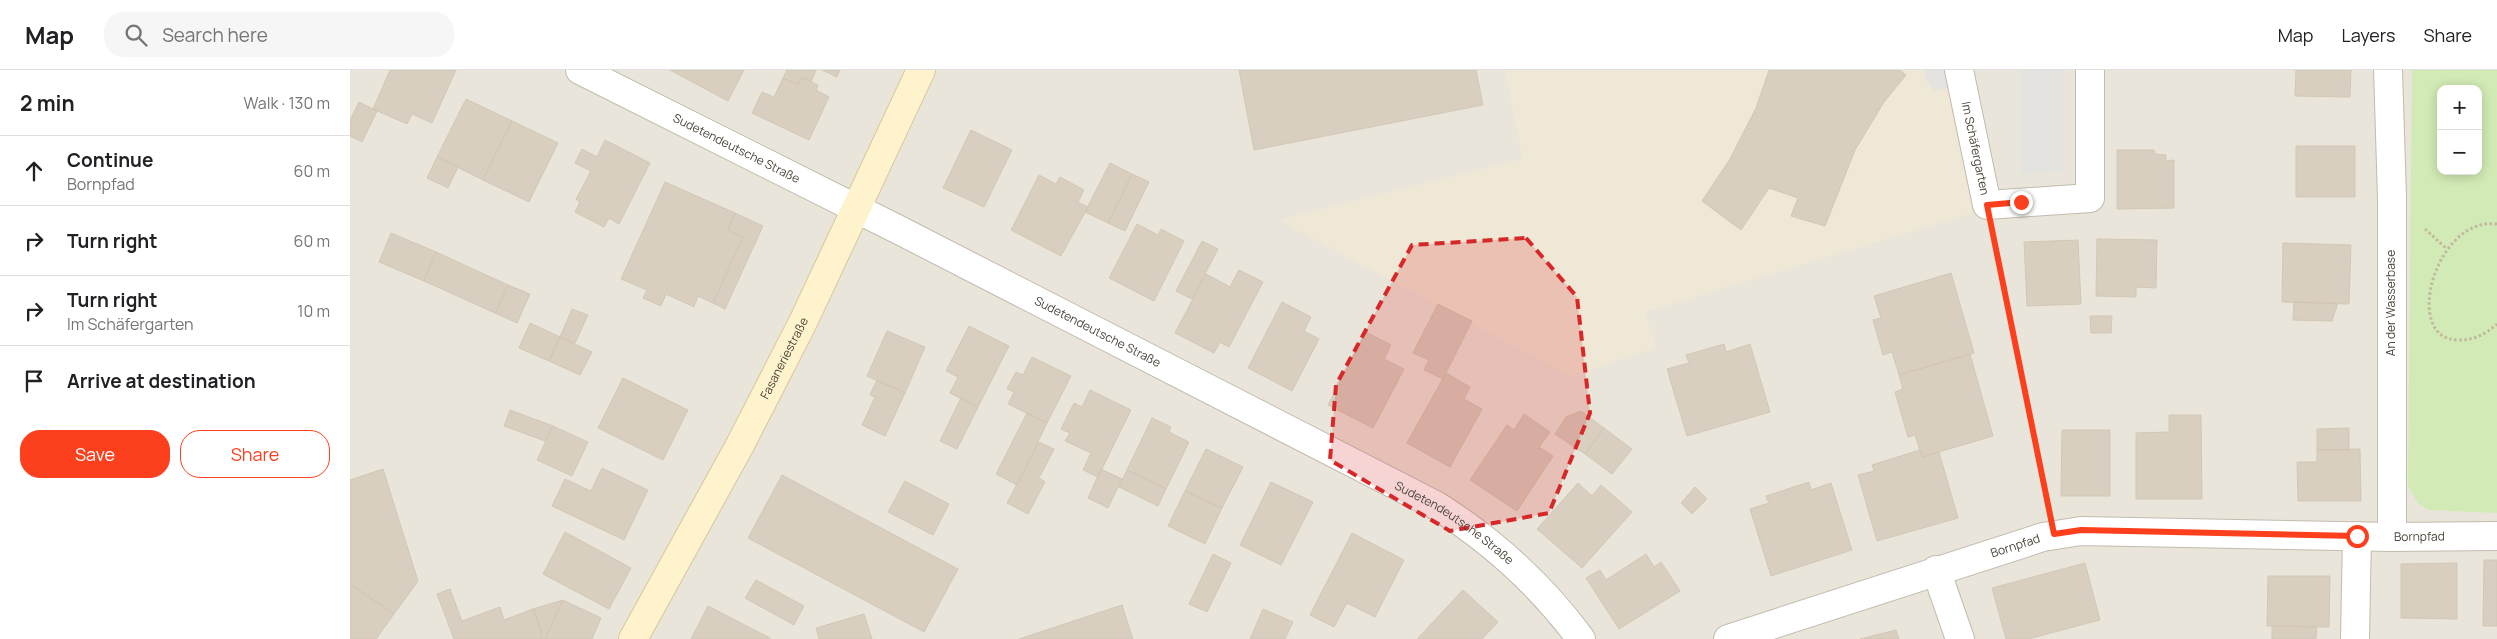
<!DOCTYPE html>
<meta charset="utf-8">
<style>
body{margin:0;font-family:Manrope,sans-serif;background:#f6f6f6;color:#202124}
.controls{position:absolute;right:15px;top:15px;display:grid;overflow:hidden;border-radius:10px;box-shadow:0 2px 12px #0003}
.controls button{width:45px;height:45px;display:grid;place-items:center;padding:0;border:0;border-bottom:1px solid #e0e0e0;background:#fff;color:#202124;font:25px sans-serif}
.stop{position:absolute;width:15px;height:15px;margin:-11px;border:4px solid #fc3f1d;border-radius:50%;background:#fff}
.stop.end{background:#fc3f1d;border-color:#fff;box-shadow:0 1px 5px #0008}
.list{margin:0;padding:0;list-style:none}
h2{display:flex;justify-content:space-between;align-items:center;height:65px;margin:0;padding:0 20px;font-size:21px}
h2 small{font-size:16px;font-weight:400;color:#757577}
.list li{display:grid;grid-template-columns:32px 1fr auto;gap:15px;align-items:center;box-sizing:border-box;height:70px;padding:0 20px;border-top:1px solid #e0e0e0}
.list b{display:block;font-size:19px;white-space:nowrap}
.list p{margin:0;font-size:16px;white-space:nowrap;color:#757577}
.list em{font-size:16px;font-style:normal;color:#757577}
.actions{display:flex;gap:10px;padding:15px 20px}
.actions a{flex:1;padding:11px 0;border:1px solid #fc3f1d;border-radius:20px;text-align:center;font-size:18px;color:#fc3f1d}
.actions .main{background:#fc3f1d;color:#fff}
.icon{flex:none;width:28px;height:28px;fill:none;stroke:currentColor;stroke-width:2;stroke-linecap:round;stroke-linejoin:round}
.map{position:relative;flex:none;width:2147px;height:569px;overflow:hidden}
header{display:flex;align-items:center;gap:30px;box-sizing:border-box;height:70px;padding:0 25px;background:#fff;border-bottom:1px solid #e0e0e0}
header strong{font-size:24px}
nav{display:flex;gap:28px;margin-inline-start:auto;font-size:18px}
.search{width:350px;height:45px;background:#f6f6f6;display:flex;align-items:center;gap:12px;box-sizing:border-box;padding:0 18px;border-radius:20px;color:#757577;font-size:19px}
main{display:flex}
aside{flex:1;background:#fff}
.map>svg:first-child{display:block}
.residential{fill:#eae5da;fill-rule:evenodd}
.education{fill:#efe8d6}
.green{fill:#d2eab5;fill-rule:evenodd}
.parking{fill:#e5e3e0}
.building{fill:#d8cfc1;stroke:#d3c7b4}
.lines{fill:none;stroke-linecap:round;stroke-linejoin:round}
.street-casing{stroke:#c2bbae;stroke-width:30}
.secondary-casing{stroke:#d6c79b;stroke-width:30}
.path{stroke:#c4b79f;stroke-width:3;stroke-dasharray:2.5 2.5;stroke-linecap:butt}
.street{stroke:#fff;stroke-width:28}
.secondary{stroke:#fff3cd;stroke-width:28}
.route{stroke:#fc3f1d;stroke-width:6}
.marked{fill:#d62828;fill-opacity:0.2;stroke:#d62828;stroke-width:4;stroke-dasharray:10 6;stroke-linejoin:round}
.labels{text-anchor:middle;stroke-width:4;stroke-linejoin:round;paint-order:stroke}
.street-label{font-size:12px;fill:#4b4439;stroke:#fff}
</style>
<header>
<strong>Map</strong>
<div class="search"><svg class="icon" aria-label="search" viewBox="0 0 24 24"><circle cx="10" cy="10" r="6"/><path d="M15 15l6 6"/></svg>Search here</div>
<nav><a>Map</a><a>Layers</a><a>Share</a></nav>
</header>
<main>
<aside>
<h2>2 min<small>Walk · 130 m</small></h2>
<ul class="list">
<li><svg class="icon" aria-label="ahead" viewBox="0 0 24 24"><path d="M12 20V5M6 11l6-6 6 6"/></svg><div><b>Continue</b><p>Bornpfad</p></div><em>60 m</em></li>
<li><svg class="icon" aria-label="right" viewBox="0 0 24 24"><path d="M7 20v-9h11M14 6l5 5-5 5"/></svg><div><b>Turn right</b></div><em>60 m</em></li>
<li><svg class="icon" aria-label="right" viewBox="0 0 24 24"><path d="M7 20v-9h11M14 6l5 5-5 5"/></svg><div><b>Turn right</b><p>Im Schäfergarten</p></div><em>10 m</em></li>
<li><svg class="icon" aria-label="arrive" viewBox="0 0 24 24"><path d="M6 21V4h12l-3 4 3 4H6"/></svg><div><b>Arrive at destination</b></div></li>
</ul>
<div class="actions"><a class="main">Save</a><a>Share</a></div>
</aside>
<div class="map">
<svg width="2147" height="569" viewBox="0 0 2147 569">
<rect width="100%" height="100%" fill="#f6f3ec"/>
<!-- residential -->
<path class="residential" d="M 0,0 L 2147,0 L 2147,569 L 0,569 ZM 2091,19 L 2128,19 L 2128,101 L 2091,101 Z"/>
<!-- education -->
<path class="education" d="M 1155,0 L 1601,0 L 1630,141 L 1295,242 L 1306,278 L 1220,306 L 929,150 L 1173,89 Z"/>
<!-- green -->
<path class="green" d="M 2062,0 L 2147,0 L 2147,443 L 2078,440 L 2068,433 L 2058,416 ZM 2091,19 L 2128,19 L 2128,101 L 2091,101 Z"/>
<!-- parking -->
<path class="parking" d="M 1574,0 L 1609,0 L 1612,15 L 1584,21 L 1576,9 Z
M 1669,0 L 1713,0 L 1713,102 L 1671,104 Z"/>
<!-- building -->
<path class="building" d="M 40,0 L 106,0 L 82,53 L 62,44 L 57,54 L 23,39 Z
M 320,0 L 394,0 L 378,31 Z
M 437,0 L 466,0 L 461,12 L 452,7 L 448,15 L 433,8 Z
M 472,0 L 490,0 L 487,7 Z
M 889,0 L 1126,0 L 1133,35 L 904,80 Z
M 1419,0 L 1550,0 L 1556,5 L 1534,32 L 1505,80 L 1475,156 L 1441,146 L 1448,128 L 1419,118 L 1391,160 L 1352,131 L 1380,89 L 1406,38 Z
M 1946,0 L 2001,0 L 2000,27 L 1945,26 Z
M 452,7 L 468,15 L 466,20 L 479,27 L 459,70 L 402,43 L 412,22 L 424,27 L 433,8 L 448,15 Z
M 116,29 L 162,51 L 133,110 L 87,87 Z
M 9,32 L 27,41 L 12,72 L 0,66 L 0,50 Z
M 162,51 L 208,73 L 179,132 L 133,110 Z
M 621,60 L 662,80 L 634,137 L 593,118 Z
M 255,70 L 300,93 L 269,154 L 259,148 L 254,157 L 225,142 L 230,132 L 226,129 L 241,101 L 225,93 L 232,79 L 247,87 Z
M 1946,76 L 2005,76 L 2005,127 L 1946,127 Z
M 1767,80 L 1804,80 L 1805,84 L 1816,85 L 1816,91 L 1824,90 L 1824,138 L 1767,139 Z
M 87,87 L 108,97 L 98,118 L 77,108 Z
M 760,93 L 782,104 L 758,153 L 735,142 Z
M 782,104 L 799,112 L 775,161 L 758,153 Z
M 689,105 L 706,114 L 710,107 L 734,120 L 728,132 L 738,137 L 711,186 L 661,160 Z
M 315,112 L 385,143 L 378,160 L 393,167 L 363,233 L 348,226 L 344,237 L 316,224 L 311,236 L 293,228 L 297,220 L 271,209 Z
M 385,143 L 413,156 L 375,239 L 363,233 L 393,167 L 378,160 Z
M 787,154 L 808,165 L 811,159 L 834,171 L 804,231 L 759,208 Z
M 41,163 L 86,182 L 74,211 L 29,192 Z
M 1747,169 L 1807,170 L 1806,218 L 1786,217 L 1786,227 L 1746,226 Z
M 1728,170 L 1731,234 L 1677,236 L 1674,172 Z
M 852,171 L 868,179 L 842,229 L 826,221 Z
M 1933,173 L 2001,175 L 1999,234 L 1932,232 Z
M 86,182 L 158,215 L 145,243 L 74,211 Z
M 889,200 L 913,212 L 879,277 L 870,272 L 864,283 L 825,263 L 856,204 L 880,217 Z
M 1601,203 L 1624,283 L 1549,305 L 1542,282 L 1533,285 L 1523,250 L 1531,248 L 1524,226 Z
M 158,215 L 180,224 L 167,253 L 145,243 Z
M 932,232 L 961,247 L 954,261 L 969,269 L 942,321 L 898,298 Z
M 1944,232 L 1988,233 L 1982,251 L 1943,250 Z
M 1088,234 L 1122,251 L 1093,309 L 1074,300 L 1079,290 L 1063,283 Z
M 222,239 L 238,245 L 225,273 L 210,267 Z
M 1740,246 L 1762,246 L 1761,263 L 1741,263 Z
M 180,253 L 210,267 L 199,291 L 169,278 Z
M 619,256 L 659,276 L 628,337 L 600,323 L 608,307 L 596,301 Z
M 537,261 L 575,277 L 555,323 L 517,306 Z
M 1016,262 L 1041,275 L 1034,289 L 1054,299 L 1023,358 L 978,335 Z
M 210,267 L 242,282 L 230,305 L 199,291 Z
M 1374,274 L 1376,282 L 1400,274 L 1420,342 L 1337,366 L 1317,299 L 1339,293 L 1336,285 Z
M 1620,284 L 1643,366 L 1572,387 L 1565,365 L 1558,367 L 1545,322 L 1553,319 L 1549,305 Z
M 682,287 L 721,306 L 697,353 L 658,334 L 664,322 L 657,319 L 666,302 L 673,305 Z
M 1096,303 L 1120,317 L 1114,329 L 1132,339 L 1100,397 L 1057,373 Z
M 273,308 L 338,340 L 313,390 L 248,358 Z
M 527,310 L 555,323 L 535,366 L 512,355 L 525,327 L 520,325 Z
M 740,320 L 781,340 L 748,407 L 733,400 L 741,383 L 715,371 L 720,363 L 711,359 L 724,333 L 732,337 Z
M 611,328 L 628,337 L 607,379 L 590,371 Z
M 160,340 L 203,356 L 195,371 L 154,356 Z
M 1231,341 L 1254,358 L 1235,384 L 1205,364 L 1216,347 Z
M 677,343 L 697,353 L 667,415 L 646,404 Z
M 1174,344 L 1200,362 L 1189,377 L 1203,386 L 1167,441 L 1120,410 L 1157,355 L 1164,360 Z
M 1819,345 L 1851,345 L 1852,429 L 1786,429 L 1786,363 L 1819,362 Z
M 802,348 L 821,357 L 819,362 L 839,372 L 816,419 L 777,400 Z
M 203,356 L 238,372 L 222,406 L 187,390 Z
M 1254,358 L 1282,379 L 1262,404 L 1235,384 Z
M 1999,358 L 1999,380 L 1967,380 L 1967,359 Z
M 1712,360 L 1760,360 L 1760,426 L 1711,426 Z
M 689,372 L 704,379 L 689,408 L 695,412 L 678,444 L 657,433 Z
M 856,379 L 893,397 L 872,438 L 835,421 Z
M 2010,379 L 2011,431 L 1948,431 L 1947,392 L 1967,392 L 1967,380 Z
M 1570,380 L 1572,387 L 1589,382 L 1608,448 L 1527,471 L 1508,405 L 1524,401 L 1522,395 Z
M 252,398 L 298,420 L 274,470 L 202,436 L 215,409 L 241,421 Z
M 33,399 L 68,511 L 44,544 L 0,514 L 0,410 Z
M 751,399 L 772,409 L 758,438 L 738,428 Z
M 777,400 L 816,419 L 808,436 L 769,417 Z
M 432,405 L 608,499 L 574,562 L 398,468 Z
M 555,411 L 599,434 L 583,465 L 538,442 Z
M 921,412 L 963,432 L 931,495 L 890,475 Z
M 1459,412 L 1461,420 L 1481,413 L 1502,480 L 1421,506 L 1400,439 L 1419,433 L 1416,426 Z
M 1228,413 L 1242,426 L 1251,415 L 1282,442 L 1232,498 L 1187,459 Z
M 1345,417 L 1357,429 L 1342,444 L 1331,433 Z
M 835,421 L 872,438 L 855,474 L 818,456 Z
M 215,462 L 281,498 L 259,539 L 193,504 Z
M 1002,463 L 1054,490 L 1025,547 L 997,533 L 984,557 L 960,545 Z
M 863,484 L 881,493 L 857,542 L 839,534 Z
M 1296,484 L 1304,497 L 1311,492 L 1330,521 L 1269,559 L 1236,508 L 1250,500 L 1256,510 Z
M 2134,490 L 2147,490 L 2147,556 L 2133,556 Z
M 1735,493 L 1750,550 L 1678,569 L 1656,569 L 1642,518 Z
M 2107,493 L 2107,549 L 2051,548 L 2051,494 Z
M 1918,506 L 1980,506 L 1979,557 L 1917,556 Z
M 406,510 L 454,536 L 444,555 L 395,528 Z
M 0,514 L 44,544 L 26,569 L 0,569 Z
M 100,519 L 112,551 L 150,537 L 154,550 L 183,539 L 192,562 L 190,569 L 104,569 L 87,524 Z
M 1113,520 L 1148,552 L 1132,569 L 1067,569 Z
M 213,530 L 251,548 L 242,569 L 195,569 Z
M 213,530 L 195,569 L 190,569 L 192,562 L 183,539 Z
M 772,535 L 783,569 L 669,569 Z
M 358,536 L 420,568 L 420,569 L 341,569 Z
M 913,539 L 943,552 L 935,569 L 900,569 Z
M 514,544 L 522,569 L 469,569 L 466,558 Z
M 1922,556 L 1967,557 L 1966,569 L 1922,569 Z
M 1546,560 L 1549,569 L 1510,569 Z"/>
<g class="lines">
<!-- street casing -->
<g class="street-casing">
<g id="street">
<path id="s1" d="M 230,0 L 551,161 L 1087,436 C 1144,472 1191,515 1231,569"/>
<path id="s2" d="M 1609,0 L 1637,135 L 1740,128 L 1740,0"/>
<path d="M 2038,0 L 2042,128 L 2042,467"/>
<path d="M 1586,500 L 1610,569"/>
<path id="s3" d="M 1378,569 L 1693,467 L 1731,461 L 2042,467 L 2147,466"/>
<path d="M 2005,569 L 2007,466"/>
</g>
</g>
<!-- secondary casing -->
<g class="secondary-casing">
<g id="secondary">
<path id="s4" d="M 283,569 L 390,375 L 453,252 L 571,0"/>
</g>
</g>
<!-- path -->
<path class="path" d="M 2147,154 C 2085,146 2051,271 2109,270 C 2124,270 2136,264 2147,254
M 2075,159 L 2097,179
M 1643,165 L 1697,434"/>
<!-- street -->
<use href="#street" class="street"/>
<!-- secondary -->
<use href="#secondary" class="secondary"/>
</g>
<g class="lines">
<!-- route -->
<path class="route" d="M 1671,132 L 1637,135 L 1704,464 L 1731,460 L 2007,466"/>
</g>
<!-- marked area -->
<path class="marked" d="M 1176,168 L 1227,227 L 1240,343 L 1199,443 L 1100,461 L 980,390 L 986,315 L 1062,175 Z"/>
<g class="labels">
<!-- street labels -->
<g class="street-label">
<text dy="4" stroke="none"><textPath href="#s1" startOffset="175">Sudetendeutsche Straße</textPath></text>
<text dy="4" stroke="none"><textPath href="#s2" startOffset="80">Im Schäfergarten</textPath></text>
<text transform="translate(2041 233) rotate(-90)" y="4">An der Wasserbase</text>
<text dy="4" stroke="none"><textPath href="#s1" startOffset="580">Sudetendeutsche Straße</textPath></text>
<text dy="4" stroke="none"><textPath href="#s4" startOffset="319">Fasaneriestraße</textPath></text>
<text dy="4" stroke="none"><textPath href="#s1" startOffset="985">Sudetendeutsche Straße</textPath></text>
<text dy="4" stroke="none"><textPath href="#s3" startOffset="708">Bornpfad</textPath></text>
<text dy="4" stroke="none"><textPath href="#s3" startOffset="302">Bornpfad</textPath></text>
</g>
</g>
</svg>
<div class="controls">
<button>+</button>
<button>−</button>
</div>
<div class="stop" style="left:2007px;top:466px"></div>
<div class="stop end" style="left:1671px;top:132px"></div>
</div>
</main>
